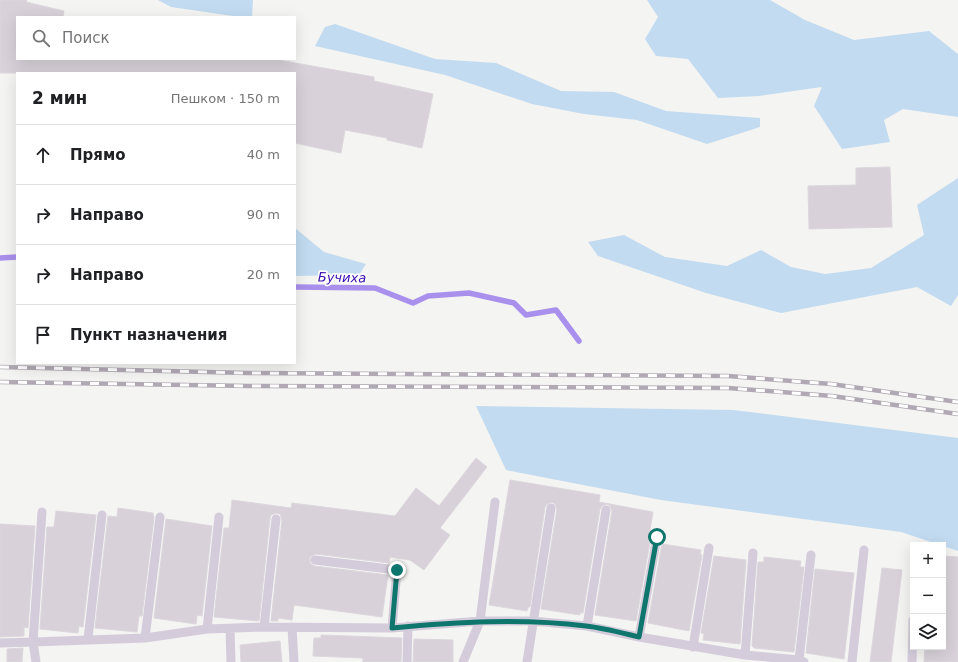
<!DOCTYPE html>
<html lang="ru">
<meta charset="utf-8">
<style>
body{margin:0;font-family:"DejaVu Sans",sans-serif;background:#f6f6f6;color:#202124}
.controls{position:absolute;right:12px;bottom:12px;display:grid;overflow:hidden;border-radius:0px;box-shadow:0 4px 16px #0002}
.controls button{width:36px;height:36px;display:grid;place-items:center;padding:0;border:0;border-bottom:1px solid #e0e0e0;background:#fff;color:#202124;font:20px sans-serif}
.stop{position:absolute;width:12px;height:12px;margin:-9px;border:3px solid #0f766e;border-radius:50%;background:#fff}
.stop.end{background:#0f766e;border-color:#fff;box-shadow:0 1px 4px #0008}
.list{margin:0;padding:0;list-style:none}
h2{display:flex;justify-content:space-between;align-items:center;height:52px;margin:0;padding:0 16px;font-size:17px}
h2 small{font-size:13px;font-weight:400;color:#757577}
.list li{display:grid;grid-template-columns:26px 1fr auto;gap:12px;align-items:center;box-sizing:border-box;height:60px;padding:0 16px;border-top:1px solid #e0e0e0}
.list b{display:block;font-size:15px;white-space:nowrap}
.list em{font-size:13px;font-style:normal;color:#757577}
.icon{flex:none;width:22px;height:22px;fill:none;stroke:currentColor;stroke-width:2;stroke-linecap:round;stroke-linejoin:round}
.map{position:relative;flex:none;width:958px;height:662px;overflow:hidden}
.search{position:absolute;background:#fff;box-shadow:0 4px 16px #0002;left:16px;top:16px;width:280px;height:44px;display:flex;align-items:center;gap:10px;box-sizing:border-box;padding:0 14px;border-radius:0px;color:#757577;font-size:15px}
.panel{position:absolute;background:#fff;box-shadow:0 4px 16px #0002;left:16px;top:72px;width:280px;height:292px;border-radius:0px}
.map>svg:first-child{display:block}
.green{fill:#c2dbf0}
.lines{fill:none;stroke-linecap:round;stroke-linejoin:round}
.stream{stroke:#a990ed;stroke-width:5.5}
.building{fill:#d8d1d9;stroke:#dcd6dd}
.lane{stroke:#d4ccdb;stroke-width:9}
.rail-casing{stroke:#b0a9b3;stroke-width:4.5}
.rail{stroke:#fff;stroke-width:3;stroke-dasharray:9;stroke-linecap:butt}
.route{stroke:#0f766e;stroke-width:5}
.labels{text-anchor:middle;stroke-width:3.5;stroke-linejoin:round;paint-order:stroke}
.water-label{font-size:13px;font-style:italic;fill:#3a0db0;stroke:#fff}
</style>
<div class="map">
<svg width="958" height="662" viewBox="0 0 958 662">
<rect width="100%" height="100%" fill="#f4f4f2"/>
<!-- green -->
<path class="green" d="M 158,0 L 253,0 L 252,17 L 240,17 L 171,7 Z
M 647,0 L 770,0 L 805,20 L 854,40 L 929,31 L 958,54 L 958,117 L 903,109 L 884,120 L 890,142 L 842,149 L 814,106 L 822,87 L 759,96 L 718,98 L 688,59 L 656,56 L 645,39 L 658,17 Z
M 335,24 L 435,59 L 496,63 L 561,91 L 614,92 L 666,111 L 760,118 L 760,127 L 707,144 L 637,120 L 584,114 L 532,104 L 445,75 L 315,46 L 325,27 Z
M 958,178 L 958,295 L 951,306 L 917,287 L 781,313 L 706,293 L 598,256 L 588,242 L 624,235 L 665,257 L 727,266 L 761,250 L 791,267 L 825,274 L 871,268 L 924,235 L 917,205 Z
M 295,228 L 324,252 L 366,264 L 359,275 L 295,276 Z
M 476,406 L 733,410 L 958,438 L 958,551 L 901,532 L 661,500 L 506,470 Z"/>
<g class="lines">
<!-- stream -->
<path class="stream" d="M 0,258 L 17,257
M 295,287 L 375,288 L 413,303 L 428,296 L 469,293 L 514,303 L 526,315 L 556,310 L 579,341"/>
</g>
<!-- building -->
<path class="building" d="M 0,0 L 27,0 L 26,2 L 64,11 L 63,17 L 17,17 L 17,59 L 273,59 L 374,77 L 374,81 L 433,94 L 422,148 L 387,140 L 387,138 L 345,130 L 341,153 L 295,143 L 295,73 L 0,73 Z
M 890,167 L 892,227 L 809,229 L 808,186 L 856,185 L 856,168 Z
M 476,458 L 487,467 L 440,528 L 450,535 L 424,570 L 410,560 L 390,557 L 389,563 L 316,554 L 310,557 L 310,563 L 314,566 L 388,575 L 382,617 L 294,605 L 292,620 L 278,618 L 278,621 L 271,621 L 282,520 L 280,514 L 276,513 L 271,515 L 270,518 L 259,621 L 214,617 L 224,528 L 229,528 L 232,500 L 291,508 L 292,503 L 395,516 L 416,488 L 439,506 Z
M 510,480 L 600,495 L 599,502 L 653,512 L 648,542 L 650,542 L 636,621 L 595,615 L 612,511 L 610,506 L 607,504 L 602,506 L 600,509 L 583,613 L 580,613 L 580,615 L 541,609 L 557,509 L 555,504 L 552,502 L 547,504 L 545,507 L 530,607 L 528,607 L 527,611 L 489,605 Z
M 118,508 L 153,513 L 154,518 L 142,616 L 139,616 L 137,632 L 95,628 L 108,516 L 117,517 Z
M 56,511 L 96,515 L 83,627 L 79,626 L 78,633 L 40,629 L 47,527 L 54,527 Z
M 166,519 L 212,526 L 202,616 L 197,615 L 196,624 L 154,618 Z
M 0,524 L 35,526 L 28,628 L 24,627 L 24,636 L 0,637 Z
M 662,544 L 701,550 L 700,554 L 702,555 L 689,631 L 648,623 Z
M 714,556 L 746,560 L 740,644 L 703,640 L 704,634 L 701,633 Z
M 943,556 L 958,557 L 958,662 L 924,662 L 925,647 L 943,647 Z
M 764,557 L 801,561 L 800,567 L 804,567 L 794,652 L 754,648 L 752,646 L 758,562 L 764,562 Z
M 882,568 L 902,570 L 891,662 L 870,662 Z
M 815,569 L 854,573 L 844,659 L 806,653 Z
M 321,635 L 402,638 L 401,662 L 363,662 L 363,658 L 313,656 L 314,638 L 321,638 Z
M 414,639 L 453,640 L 453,662 L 413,662 Z
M 280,641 L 282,662 L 241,662 L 240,645 Z
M 23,648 L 22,662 L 7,662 L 7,649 Z"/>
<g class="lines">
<!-- lane -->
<path class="lane" d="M 315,560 L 397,570 L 392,628
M 587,626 L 606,510
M 264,627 L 276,519
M 292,627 L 294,662
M 207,629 L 219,517
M 230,629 L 231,662
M 639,637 L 657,537
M 145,638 L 160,517
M 88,639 L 102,515
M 0,643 L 33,642 L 42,512
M 693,647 L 709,548
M 745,655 L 753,553
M 799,660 L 811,555
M 36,662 L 33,642 L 145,638 L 207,629 L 264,627 L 392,628 L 480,621 L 532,621 L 587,626 L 639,637 L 745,655 L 799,660 L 804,662
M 407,662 L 408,626
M 463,662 L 480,621 L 495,502
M 527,662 L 551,508
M 852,662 L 864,550
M 912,662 L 913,620"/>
<!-- rail casing -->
<g class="rail-casing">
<path id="rail" d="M 0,367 L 248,373 L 728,376 L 831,384 L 958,402
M 0,382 L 250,386 L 728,388 L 832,396 L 958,414"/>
</g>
<!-- rail -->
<use href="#rail" class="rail"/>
</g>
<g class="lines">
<!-- route -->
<path class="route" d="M 397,570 L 392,628 C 457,622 521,618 586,626 C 604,628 622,633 639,637 L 657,537"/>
</g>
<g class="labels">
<!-- water labels -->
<g class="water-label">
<text transform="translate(342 277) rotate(1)" y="5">Бучиха</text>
</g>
</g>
</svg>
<div class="controls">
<button>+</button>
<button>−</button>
<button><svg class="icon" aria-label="layers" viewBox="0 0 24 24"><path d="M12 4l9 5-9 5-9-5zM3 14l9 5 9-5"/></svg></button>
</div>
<div class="stop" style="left:657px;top:537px"></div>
<div class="stop end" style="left:397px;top:570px"></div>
<div class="search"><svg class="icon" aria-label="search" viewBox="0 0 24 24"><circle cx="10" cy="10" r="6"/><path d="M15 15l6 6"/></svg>Поиск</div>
<section class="panel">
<h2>2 мин<small>Пешком · 150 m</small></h2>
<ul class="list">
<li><svg class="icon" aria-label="ahead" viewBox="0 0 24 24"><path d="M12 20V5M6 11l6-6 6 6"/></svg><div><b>Прямо</b></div><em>40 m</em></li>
<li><svg class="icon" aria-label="right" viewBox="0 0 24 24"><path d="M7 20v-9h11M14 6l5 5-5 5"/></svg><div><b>Направо</b></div><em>90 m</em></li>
<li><svg class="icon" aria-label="right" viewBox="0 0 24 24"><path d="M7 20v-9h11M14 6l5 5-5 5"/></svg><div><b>Направо</b></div><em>20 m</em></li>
<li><svg class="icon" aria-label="arrive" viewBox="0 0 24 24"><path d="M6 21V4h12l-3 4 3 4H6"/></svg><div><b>Пункт назначения</b></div></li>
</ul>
</section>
</div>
